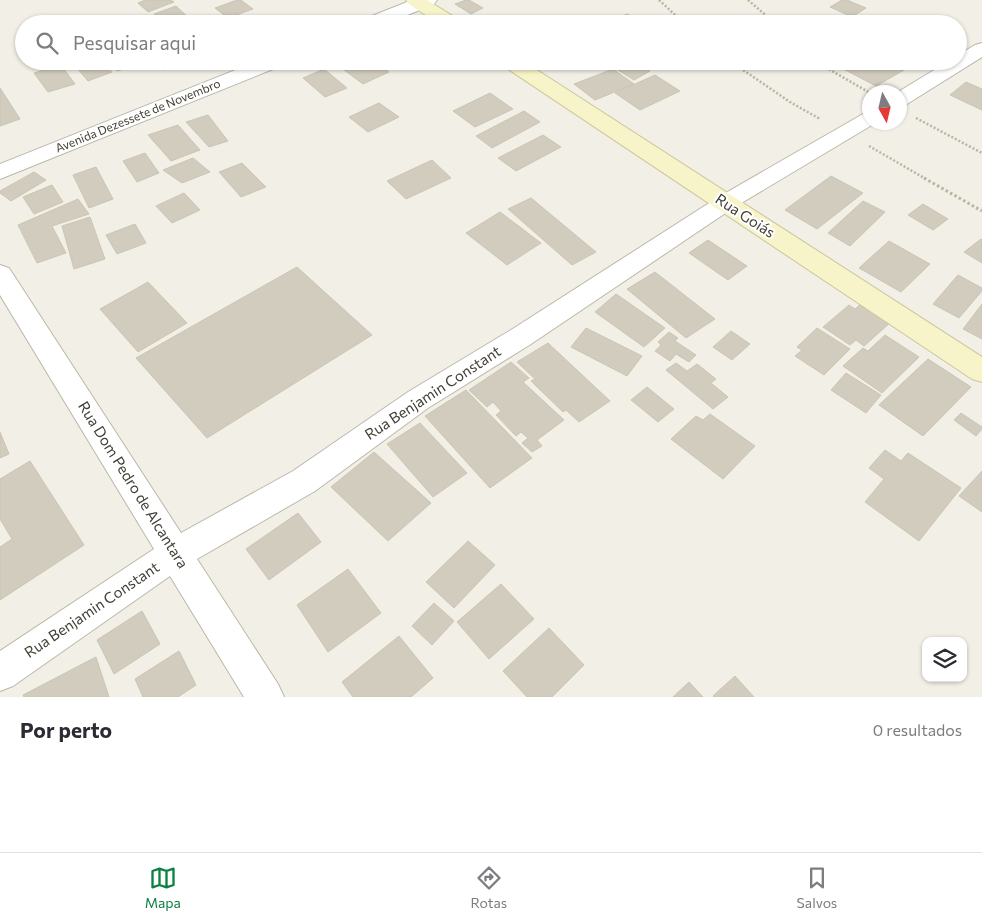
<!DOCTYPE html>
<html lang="pt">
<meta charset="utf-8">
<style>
body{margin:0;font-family:Commissioner,sans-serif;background:#f2f2f3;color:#2b2b33}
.controls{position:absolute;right:15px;bottom:15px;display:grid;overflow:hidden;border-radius:10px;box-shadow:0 1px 4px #0004}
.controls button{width:45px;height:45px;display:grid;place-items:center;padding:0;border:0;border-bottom:1px solid #e1e1e2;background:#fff;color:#2b2b33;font:25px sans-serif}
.compass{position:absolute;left:862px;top:85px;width:45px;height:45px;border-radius:50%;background:#fff;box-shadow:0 1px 4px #0004;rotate:172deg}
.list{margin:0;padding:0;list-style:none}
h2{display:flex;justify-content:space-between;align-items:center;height:65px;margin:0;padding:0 20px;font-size:21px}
h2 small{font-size:16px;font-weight:400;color:#7c7c81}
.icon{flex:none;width:28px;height:28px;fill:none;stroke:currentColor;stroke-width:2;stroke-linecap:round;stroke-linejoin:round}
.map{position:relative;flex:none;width:982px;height:697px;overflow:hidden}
.search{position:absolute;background:#fff;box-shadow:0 1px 4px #0004;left:15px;right:15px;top:15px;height:55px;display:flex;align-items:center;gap:12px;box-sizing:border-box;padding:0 18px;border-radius:28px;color:#7c7c81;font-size:19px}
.sheet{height:155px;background:#fff}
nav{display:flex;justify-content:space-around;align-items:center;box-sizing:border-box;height:70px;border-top:1px solid #e1e1e2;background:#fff;font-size:14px;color:#7c7c81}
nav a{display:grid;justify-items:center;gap:2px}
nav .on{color:#0b8043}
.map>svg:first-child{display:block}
.building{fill:#d1ccbd;stroke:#cbc5b1}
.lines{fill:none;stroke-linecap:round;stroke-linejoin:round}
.street-casing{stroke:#bbb8aa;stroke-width:2}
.secondary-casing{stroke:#cbc69b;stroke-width:2}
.path-far1{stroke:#bbb59d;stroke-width:2.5;stroke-dasharray:2 2;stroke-linecap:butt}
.path{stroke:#bbb59d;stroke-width:3;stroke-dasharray:2.5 2.5;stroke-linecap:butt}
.street{fill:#fff;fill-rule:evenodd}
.secondary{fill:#f8f4c9;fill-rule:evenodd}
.labels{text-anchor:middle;stroke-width:4;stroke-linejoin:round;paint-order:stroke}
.far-street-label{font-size:12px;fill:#434036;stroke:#fff}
.street-label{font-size:15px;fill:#434036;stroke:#fff}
</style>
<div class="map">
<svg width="982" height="697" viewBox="0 0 982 697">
<rect width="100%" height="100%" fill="#f1efe6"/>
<!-- building -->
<path class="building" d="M 145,0 L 170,0 L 174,2 L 148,12 L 138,3 Z
M 237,0 L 241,0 L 253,9 L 228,18 L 215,8 Z
M 466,0 L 469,0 L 483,8 L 471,14 L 455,4 Z
M 842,0 L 847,0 L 866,8 L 852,17 L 830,7 Z
M 176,6 L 191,20 L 180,24 L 165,24 L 154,14 Z
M 627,14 L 646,24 L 606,24 Z
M 71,61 L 100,61 L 112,72 L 88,81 Z
M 109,61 L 139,61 L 142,64 L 117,71 Z
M 162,61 L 186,61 L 164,70 L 156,64 Z
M 193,61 L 221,61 L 201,69 Z
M 332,61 L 373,61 L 389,72 L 363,84 Z
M 828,61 L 886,61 L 904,70 L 876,86 Z
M 634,62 L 650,71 L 634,80 L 618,70 Z
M 61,65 L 75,84 L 48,92 L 34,73 Z
M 324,69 L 347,88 L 325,97 L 303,78 Z
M 613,69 L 634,84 L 595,100 L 574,84 Z
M 655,75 L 680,91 L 640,110 L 615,93 Z
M 966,82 L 982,89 L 982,110 L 950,95 Z
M 0,88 L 20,119 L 0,126 Z
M 490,93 L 513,109 L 475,127 L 453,111 Z
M 379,103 L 399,117 L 368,132 L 349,117 Z
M 524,111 L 540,122 L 492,148 L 476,136 Z
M 208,115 L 228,141 L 209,147 L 186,122 Z
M 178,125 L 200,150 L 171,161 L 148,135 Z
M 543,135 L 561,147 L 516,171 L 498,158 Z
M 145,153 L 159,173 L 137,182 L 123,161 Z
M 193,158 L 210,172 L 182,183 L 163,170 Z
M 432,160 L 451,178 L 406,199 L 387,181 Z
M 242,163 L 266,187 L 241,197 L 219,172 Z
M 96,167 L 113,199 L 89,208 L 73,175 Z
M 34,172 L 46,180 L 11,201 L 0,193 L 0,191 Z
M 831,176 L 863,193 L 817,229 L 785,210 Z
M 52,185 L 63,202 L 34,214 L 23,197 Z
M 184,193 L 200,210 L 172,223 L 156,206 Z
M 531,198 L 596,252 L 572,265 L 508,209 Z
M 78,199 L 89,214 L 52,226 L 66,253 L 37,263 L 18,225 Z
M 863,201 L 885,212 L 850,246 L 828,233 Z
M 923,204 L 948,219 L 933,230 L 908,215 Z
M 500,212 L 541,243 L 507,265 L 466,233 Z
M 90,217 L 105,259 L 74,269 L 62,226 Z
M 135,224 L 146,243 L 117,254 L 106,235 Z
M 981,239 L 982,240 L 982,263 L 964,252 Z
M 708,240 L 747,266 L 728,280 L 689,253 Z
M 889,241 L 930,264 L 901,292 L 859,268 Z
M 297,267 L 372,335 L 207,438 L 136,358 Z
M 655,272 L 715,319 L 686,338 L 627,289 Z
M 958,275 L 982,288 L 982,291 L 959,318 L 933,304 Z
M 148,282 L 187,323 L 138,352 L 100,309 Z
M 616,294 L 665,328 L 644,347 L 595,312 Z
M 862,303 L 891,322 L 864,346 L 856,340 L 850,345 L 823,327 L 849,305 L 855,309 Z
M 982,304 L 982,339 L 963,329 Z
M 586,328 L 642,356 L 627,376 L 571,347 Z
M 817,328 L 850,349 L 824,375 L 795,356 L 802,350 L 797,347 Z
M 731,331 L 750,344 L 732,360 L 713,347 Z
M 669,332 L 678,338 L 675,341 L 696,355 L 689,362 L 676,354 L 670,361 L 655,351 L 661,345 L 658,342 Z
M 885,335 L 919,357 L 882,393 L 843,366 L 863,348 L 868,351 Z
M 548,343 L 610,401 L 579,422 L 566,410 L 563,412 L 531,381 L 535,379 L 517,362 Z
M 928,359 L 971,387 L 923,436 L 879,405 Z
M 511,362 L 529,378 L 523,382 L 564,420 L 537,440 L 542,446 L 532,452 L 522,443 L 528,438 L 521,432 L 516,436 L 496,415 L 501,411 L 493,402 L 487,407 L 469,390 Z
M 676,363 L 687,371 L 697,364 L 716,379 L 711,383 L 728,397 L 713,409 L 666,370 Z
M 846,373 L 881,395 L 866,413 L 831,390 Z
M 647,387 L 674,409 L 658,422 L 631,400 Z
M 466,390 L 532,458 L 490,488 L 425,416 Z
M 961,413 L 982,427 L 982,429 L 976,436 L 954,420 Z
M 710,414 L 755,446 L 723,479 L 671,439 L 696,416 L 703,420 Z
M 420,423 L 467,473 L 433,497 L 387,444 Z
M 0,432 L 9,454 L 0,458 Z
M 885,450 L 901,461 L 908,453 L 961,488 L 919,541 L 865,502 L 884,479 L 869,468 Z
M 374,452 L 431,503 L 388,541 L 331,487 Z
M 30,461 L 84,545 L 0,600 L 0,547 L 12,539 L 0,519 L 0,479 Z
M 982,471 L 982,512 L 959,496 Z
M 298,513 L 321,542 L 269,580 L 246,549 Z
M 468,541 L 495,565 L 454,608 L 426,582 Z
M 348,569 L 381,613 L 328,652 L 297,605 Z
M 501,584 L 534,619 L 489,659 L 457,622 Z
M 434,603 L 454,621 L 432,645 L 412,626 Z
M 142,611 L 160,644 L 114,674 L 97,640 Z
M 549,628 L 584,665 L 552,697 L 527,697 L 503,671 Z
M 399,636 L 433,678 L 411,697 L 353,697 L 342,682 Z
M 179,651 L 196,685 L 178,697 L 143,697 L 135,679 Z
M 96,657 L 109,697 L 24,697 L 23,695 Z
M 735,676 L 754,697 L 714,697 L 713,696 Z
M 689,682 L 703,697 L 673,697 Z"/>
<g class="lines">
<!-- street casing -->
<g class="street-casing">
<path id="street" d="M 412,0 L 437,0 L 434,4 L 386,24 L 360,24 L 362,20 Z
M 982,43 L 982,57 L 907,104 L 900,106 L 900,92 L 898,92 L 949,61 L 958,61 L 958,55 L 975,45 Z
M 258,61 L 286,61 L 283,65 L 0,179 L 0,164 Z
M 870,112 L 870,122 L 877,122 L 733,208 L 531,344 L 428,408 L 315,491 L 197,559 L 278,684 L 284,697 L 244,697 L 170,576 L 13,686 L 0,691 L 0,651 L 154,549 L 0,295 L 0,265 L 9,268 L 181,533 L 293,471 L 408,392 L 511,330 L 717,198 L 863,114 Z"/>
</g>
<!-- secondary casing -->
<g class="secondary-casing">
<path id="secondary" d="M 406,0 L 427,0 L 459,20 L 461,24 L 439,24 L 409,4 Z
M 499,61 L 523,61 L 982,357 L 982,382 L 972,379 L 502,65 Z"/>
</g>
<!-- path-far1 -->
<path class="path-far1" d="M 659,0 L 685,24
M 748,0 L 776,24
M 730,61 L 790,102 L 820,119
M 815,61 L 870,93
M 916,118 L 982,153
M 869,146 L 926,179"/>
<!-- path -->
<path class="path" d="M 924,178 L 982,211"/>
<!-- street -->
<use href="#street" class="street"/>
<!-- secondary -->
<use href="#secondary" class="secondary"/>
</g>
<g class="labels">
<!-- far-street labels -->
<g class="far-street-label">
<text transform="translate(138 116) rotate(-22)" y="4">Avenida Dezessete de Novembro</text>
</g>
<!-- street labels -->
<g class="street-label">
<text transform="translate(745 216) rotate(33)" y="5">Rua Goiás</text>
<text transform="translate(433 393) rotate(-33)" y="5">Rua Benjamin Constant</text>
<text transform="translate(133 485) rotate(58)" y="5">Rua Dom Pedro de Alcantara</text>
<text transform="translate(92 610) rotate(-34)" y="5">Rua Benjamin Constant</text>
</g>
</g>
</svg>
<div class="controls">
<button><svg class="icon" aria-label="layers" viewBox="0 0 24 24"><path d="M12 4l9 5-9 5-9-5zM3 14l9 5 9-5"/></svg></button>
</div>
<svg class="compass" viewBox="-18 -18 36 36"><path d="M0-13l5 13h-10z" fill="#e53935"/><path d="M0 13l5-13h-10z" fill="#7c7c81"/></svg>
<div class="search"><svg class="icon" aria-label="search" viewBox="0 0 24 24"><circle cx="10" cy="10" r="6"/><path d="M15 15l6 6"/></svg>Pesquisar aqui</div>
</div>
<section class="sheet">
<h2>Por perto<small>0 resultados</small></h2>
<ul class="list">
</ul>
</section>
<nav>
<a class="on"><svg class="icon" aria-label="map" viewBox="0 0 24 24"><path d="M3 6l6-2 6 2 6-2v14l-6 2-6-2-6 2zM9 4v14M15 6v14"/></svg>Mapa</a>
<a><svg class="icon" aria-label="directions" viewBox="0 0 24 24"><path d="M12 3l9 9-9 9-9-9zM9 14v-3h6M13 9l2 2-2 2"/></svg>Rotas</a>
<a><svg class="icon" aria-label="saved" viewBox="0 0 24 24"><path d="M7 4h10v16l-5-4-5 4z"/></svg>Salvos</a>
</nav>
